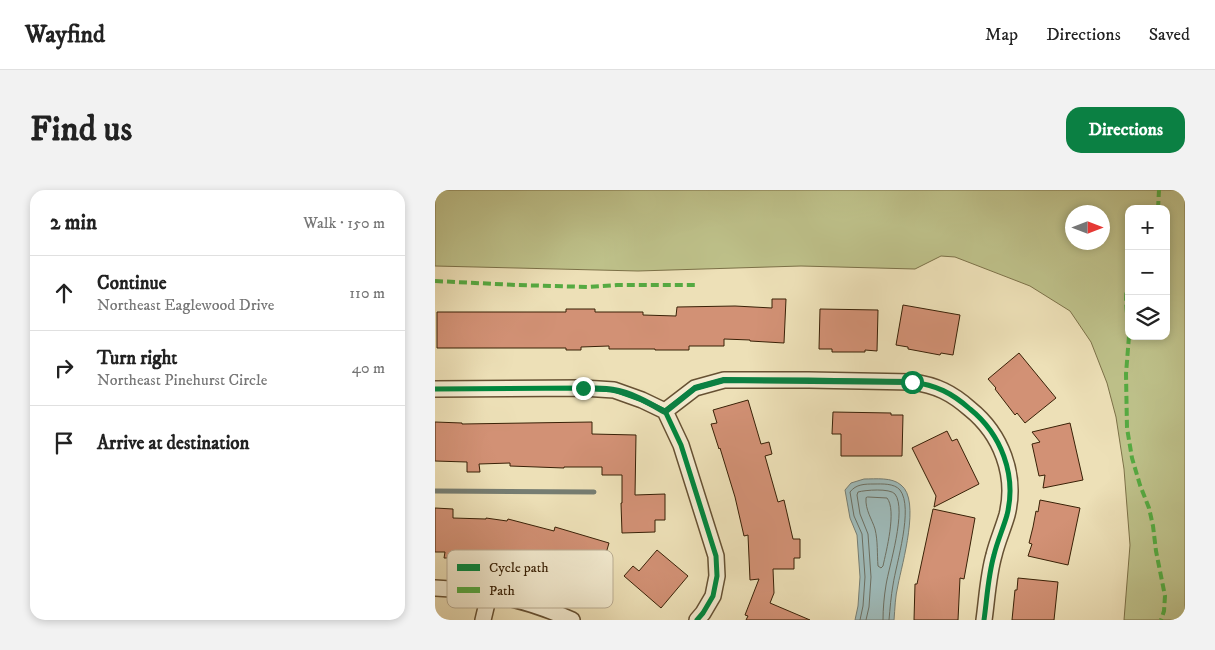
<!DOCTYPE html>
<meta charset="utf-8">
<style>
body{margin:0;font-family:"IM FELL DW Pica",serif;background:#f2f2f2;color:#222}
.controls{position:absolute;right:15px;top:15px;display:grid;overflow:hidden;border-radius:10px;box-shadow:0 2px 8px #0003}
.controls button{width:45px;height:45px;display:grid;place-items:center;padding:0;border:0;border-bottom:1px solid #e0e0e0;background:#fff;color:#222;font:25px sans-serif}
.compass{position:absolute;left:630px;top:15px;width:45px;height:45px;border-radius:50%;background:#fff;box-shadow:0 2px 8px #0003;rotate:90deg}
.stop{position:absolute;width:15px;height:15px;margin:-11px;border:4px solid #0b8043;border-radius:50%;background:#fff}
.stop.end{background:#0b8043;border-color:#fff;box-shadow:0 1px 5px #0008}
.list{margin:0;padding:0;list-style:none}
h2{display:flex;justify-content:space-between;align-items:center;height:65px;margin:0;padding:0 20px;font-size:21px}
h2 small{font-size:16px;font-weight:400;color:#767676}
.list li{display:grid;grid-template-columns:32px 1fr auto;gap:15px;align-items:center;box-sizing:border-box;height:75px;padding:0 20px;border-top:1px solid #e0e0e0}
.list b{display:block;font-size:19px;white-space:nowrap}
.list p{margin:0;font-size:16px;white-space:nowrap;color:#767676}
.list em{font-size:16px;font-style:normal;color:#767676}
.icon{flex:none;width:28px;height:28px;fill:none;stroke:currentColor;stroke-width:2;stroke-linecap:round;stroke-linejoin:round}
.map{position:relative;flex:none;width:750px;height:430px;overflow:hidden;border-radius:15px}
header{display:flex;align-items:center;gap:30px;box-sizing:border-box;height:70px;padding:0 25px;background:#fff;border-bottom:1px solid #e0e0e0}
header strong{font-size:24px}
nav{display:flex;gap:28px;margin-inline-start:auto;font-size:18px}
.intro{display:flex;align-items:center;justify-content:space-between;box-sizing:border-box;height:120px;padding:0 30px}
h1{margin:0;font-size:35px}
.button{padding:12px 22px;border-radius:15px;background:#0b8043;color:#fff;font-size:18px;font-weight:700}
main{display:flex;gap:30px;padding:0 30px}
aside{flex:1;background:#fff;border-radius:15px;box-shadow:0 2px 8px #0003}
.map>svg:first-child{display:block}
.green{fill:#bec18a;stroke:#7c7148;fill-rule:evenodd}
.water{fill:#9ebab9;stroke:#767d72}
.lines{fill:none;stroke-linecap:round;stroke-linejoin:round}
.shore{stroke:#6c6e60;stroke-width:1}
.stream{stroke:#767d72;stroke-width:5}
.building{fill:#d29175;stroke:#392107}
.street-casing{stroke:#665133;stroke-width:18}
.street{stroke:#f3ebd0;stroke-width:15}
.quiet{stroke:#55aa41;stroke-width:4;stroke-dasharray:8 4;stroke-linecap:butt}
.cycleway-casing{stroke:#f3ebd0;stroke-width:8}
.cycleway{stroke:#00873e;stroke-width:5}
.route{stroke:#0b8043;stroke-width:6}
.key{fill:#f3ebd0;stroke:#bbae94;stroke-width:1}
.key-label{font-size:14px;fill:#392107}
</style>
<header>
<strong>Wayfind</strong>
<nav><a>Map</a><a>Directions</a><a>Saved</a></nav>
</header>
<div class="intro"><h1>Find us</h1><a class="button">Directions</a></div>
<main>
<aside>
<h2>2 min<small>Walk · 150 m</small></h2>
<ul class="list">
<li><svg class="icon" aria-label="ahead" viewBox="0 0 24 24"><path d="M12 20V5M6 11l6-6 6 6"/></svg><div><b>Continue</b><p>Northeast Eaglewood Drive</p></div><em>110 m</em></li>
<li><svg class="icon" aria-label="right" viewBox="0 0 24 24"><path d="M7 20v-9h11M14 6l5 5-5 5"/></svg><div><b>Turn right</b><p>Northeast Pinehurst Circle</p></div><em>40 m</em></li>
<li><svg class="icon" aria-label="arrive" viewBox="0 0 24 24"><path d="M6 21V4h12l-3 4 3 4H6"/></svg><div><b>Arrive at destination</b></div></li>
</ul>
</aside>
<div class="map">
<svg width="750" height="430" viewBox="0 0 750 430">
<rect width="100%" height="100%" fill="#ede0b7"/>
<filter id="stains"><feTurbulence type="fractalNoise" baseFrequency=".004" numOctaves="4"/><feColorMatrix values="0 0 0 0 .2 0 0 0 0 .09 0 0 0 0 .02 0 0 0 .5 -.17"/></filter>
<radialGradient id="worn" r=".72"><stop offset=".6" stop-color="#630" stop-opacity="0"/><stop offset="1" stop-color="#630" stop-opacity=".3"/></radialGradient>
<!-- green -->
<path class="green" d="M 0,0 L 750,0 L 750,430 L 689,430 L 695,355 L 689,279 L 681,227 L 672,193 L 656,152 L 635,121 L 595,96 L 520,67 L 506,66 L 480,79 L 366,76 L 203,81 L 0,76 ZM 694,19 L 731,19 L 731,146 L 694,146 ZM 638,22 L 668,22 L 668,52 L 638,52 Z"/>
<!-- water -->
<path class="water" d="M 429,289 C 441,289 457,287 466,295 C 486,310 467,374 463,395 C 460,407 460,419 459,430 L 420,430 L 423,416 L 425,387 L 422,345 L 415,328 L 410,300 L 416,293 Z"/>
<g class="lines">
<!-- shore -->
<path class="shore" d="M 433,307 L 452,308 C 462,320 451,362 448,376 L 446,378 L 443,376 C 442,364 443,351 440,339 C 437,329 430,320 431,308 Z
M 425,430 L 428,416 L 430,387 L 427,344 L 419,326 L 415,302 C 421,294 430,294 439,294 C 447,294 459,293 465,300 C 479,318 461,374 458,395 C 456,406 455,419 454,430
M 431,430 L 434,417 L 436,387 L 433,344 L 425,324 L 422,305 L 423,302 C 430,300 455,298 460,304 C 472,320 454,376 451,395 C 449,407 448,419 448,430"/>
<!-- stream -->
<path class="stream" d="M 0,301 L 159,302"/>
</g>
<!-- building -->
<path class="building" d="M 337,109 L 351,109 L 349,153 L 315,151 L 315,150 L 289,149 L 289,156 L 254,156 L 254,160 L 220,160 L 220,159 L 174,159 L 174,156 L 146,157 L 146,160 L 131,160 L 131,158 L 2,158 L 2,122 L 131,122 L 131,119 L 160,119 L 160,122 L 208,122 L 208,125 L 241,126 L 242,117 L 300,116 L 337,118 Z
M 468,115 L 525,125 L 518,165 L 506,163 L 505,165 L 473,159 L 473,157 L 461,155 Z
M 385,119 L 443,120 L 442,161 L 430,160 L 430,162 L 397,162 L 397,159 L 384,159 Z
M 584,163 L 621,208 L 590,233 L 582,223 L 580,225 L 560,199 L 561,198 L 553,189 Z
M 313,210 L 326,254 L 334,252 L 337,264 L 330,266 L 343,312 L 349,310 L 358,349 L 365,349 L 365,368 L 359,368 L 359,379 L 338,379 L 339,403 L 335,413 L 375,430 L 311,430 L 313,426 L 310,425 L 324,389 L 315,390 L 313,345 L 309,346 L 300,307 L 285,258 L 284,259 L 276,234 L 282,233 L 278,220 Z
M 398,222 L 456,223 L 456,225 L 468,225 L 467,266 L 406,266 L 406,244 L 397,244 Z
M 0,232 L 27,233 L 27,234 L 157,232 L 157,244 L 201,245 L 200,305 L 230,304 L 230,330 L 220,330 L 220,342 L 187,343 L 186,313 L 187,313 L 187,285 L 167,285 L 167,277 L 129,277 L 129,278 L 75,276 L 75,273 L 44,274 L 45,282 L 32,282 L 32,272 L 0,271 Z
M 635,233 L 648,290 L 608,298 L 610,285 L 604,286 L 597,254 L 605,252 L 597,242 Z
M 512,241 L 517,251 L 522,249 L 544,294 L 499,317 L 501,306 L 477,258 Z
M 605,310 L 645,318 L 633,375 L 593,366 L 597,354 L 594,353 L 598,337 L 601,321 L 603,322 Z
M 0,318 L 18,319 L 18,328 L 51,329 L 51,328 L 72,331 L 73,329 L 119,341 L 120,337 L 174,353 L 165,384 L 171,385 L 166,402 L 131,392 L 135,379 L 109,373 L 106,382 L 70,373 L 35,368 L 9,368 L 10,362 L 0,362 Z
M 498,319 L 540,328 L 529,389 L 525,388 L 523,430 L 479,430 L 480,394 L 482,394 Z
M 222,360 L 253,386 L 226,418 L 189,386 L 198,376 L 204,381 Z
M 583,388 L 623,392 L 619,430 L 577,430 L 580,400 L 582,400 Z"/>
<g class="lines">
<!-- street casing -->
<g class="street-casing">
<path id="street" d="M 0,199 L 148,198 L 179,200 L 207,210 L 230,221 L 246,255 L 281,366 L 282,386 L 278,406 L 268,423 L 262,430
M 230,221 L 260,198 L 289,190 L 374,190 L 477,192 C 501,195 517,203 535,219 C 566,244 582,285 572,325 C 568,339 562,352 559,365 C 553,386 552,409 549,430
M 0,398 C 47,400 94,410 137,430
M 48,430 L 54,405"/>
</g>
<!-- street -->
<use href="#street" class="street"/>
<!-- quiet -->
<path class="quiet" d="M 723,19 L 724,0
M 0,91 L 82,95 L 154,97 L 182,95 L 261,95
M 694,91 C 688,107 693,126 694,142
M 694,146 L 691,184 L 692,238 L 697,268 L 705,295 L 714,318 L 718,336 L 721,361 L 730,406 L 729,421 L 726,430"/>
<!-- cycleway casing -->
<g class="cycleway-casing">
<path id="cycleway" d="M 0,199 L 148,198 L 179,200 L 207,210 L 230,221 L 246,255 L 281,366 L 282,386 L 278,406 L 268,423 L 262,430
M 230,221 L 260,198 L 289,190 L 374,190 L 477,192 C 501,195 517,203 535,219 C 566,244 582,285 572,325 C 568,339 562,352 559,365 C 553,386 552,409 549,430"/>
</g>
<!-- cycleway -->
<use href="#cycleway" class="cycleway"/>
</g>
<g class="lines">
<!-- route -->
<path class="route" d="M 148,198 C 158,199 169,198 179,200 C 197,203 214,213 230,222 L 260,198 L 289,190 L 477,192"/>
</g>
<!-- legend -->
<rect x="12" y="360" width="166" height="58" rx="8" class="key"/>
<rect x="22" y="374" width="23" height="7" fill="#00873e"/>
<rect x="22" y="397" width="23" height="6" fill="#55aa41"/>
<g class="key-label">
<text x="54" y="382">Cycle path</text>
<text x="54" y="405">Path</text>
</g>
<rect width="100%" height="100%" filter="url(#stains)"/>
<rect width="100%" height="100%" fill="url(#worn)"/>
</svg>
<div class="controls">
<button>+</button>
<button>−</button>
<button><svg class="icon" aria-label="layers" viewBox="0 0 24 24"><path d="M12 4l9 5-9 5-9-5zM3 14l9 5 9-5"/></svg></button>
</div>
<svg class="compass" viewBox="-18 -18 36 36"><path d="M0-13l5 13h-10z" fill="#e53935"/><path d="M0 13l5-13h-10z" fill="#767676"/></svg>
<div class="stop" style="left:477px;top:192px"></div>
<div class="stop end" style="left:148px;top:198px"></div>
</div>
</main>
